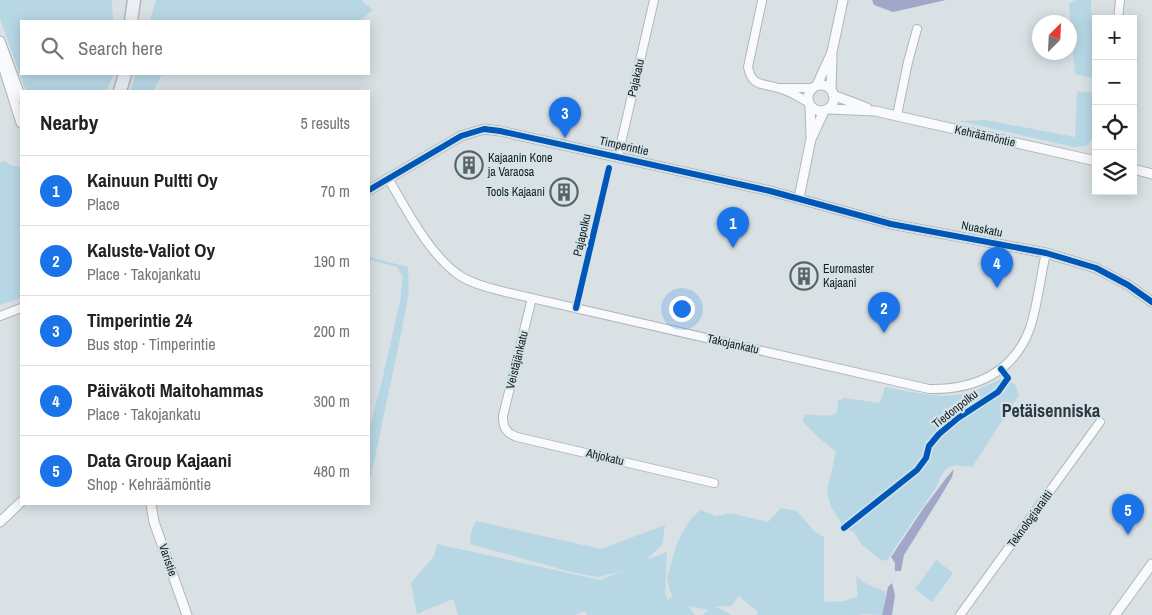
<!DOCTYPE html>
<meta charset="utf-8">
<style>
body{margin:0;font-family:"Archivo Narrow",sans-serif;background:#f2f2f2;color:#222}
.controls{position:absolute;right:15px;top:15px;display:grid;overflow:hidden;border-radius:0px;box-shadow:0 2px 12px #0003}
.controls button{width:45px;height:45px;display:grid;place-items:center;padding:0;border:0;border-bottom:1px solid #e0e0e0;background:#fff;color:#222;font:25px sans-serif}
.compass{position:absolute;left:1032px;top:15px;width:45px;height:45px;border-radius:50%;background:#fff;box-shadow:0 2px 12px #0003;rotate:24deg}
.you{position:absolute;left:681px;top:308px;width:18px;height:18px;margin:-12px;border:4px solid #fff;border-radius:50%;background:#1a73e8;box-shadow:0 0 0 8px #1a73e833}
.badge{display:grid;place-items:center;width:32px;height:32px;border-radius:50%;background:#1a73e8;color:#fff;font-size:16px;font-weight:700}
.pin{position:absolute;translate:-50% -41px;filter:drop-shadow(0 1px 2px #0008)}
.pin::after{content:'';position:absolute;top:26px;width:18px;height:15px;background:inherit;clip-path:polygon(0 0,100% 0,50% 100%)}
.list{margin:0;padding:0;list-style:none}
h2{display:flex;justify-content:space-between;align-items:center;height:65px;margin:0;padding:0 20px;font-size:21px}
h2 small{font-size:16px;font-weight:400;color:#767676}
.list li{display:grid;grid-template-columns:32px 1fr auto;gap:15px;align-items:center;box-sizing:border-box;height:70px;padding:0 20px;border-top:1px solid #e0e0e0}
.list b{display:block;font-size:19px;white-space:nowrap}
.list p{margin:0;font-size:16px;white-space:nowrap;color:#767676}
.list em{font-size:16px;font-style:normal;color:#767676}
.icon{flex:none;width:28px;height:28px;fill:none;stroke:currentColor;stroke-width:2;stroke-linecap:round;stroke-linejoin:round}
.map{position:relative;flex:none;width:1152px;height:615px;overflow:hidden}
.search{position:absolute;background:#fff;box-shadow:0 2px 12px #0003;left:20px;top:20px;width:350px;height:55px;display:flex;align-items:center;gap:12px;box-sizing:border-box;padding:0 18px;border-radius:0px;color:#767676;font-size:19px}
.panel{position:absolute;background:#fff;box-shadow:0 2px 12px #0003;left:20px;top:90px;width:350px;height:415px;border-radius:0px}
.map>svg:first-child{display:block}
.green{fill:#b8d7e5}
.water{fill:#a1a7c8}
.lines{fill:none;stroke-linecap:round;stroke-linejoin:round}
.minor-casing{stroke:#b0b6b8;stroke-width:10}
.tertiary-casing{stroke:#b0b6b8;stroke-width:11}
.trunk-casing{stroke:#afb7be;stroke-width:15}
.minor{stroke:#f9fafb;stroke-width:8}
.tertiary{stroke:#f9fafb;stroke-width:9}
.trunk{stroke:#ebeff4;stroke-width:12}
.cycleway-casing{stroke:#d4e3ea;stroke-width:9}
.cycleway{stroke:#0057b8;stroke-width:6}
.labels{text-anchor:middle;stroke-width:4.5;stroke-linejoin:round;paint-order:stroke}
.street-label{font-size:12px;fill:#171d1f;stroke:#d4e3ea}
.poi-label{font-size:12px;fill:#171d1f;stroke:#d4e3ea;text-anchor:start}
.district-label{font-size:18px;font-weight:bold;fill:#2c383d;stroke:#d4e3ea}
</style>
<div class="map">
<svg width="1152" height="615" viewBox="0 0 1152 615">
<rect width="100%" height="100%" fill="#d9e1e5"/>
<!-- green -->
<path class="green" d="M 0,0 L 112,0 L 113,21 L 21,21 L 21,74 L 114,74 L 106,91 L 26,91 L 0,19 Z
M 156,0 L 361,0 L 373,10 L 359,21 L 150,21 Z
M 1076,0 L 1091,0 L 1091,13 L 1102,17 L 1102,19 L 1096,19 L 1096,78 L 1075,74 L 1069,4 Z
M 136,74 L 162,74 L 153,91 L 131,91 Z
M 1077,91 L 1096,93 L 1096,128 L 1094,137 L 1086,146 L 1074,147 L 959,121 L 985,120 L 1075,137 Z
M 4,161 L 10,165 L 20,167 L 21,170 L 21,298 L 0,305 L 0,163 Z
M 369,257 L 408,267 L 409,291 L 401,334 L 371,476 L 369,477 L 369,430 L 382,381 L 400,301 L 403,277 L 397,267 L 369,260 Z
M 1001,379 L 1015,384 L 1019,395 L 973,466 C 965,468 958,463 950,467 C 941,471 939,484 933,492 C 918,514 902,536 888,559 L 882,561 L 861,544 L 854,532 L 844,528 L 831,507 L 827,492 L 836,451 C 823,442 812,432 802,420 L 805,415 C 816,414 826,418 837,413 L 838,401 L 844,398 L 880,403 L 885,387 C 908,391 933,398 956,395 C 972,393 986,386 1001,379 Z
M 781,508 L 797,511 L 814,531 L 824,537 L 824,602 L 845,601 L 858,596 L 856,576 L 865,583 L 886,592 L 882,615 L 864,614 L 860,615 L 756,615 L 758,612 L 739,596 L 731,606 L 716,607 L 732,615 L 703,615 L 709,610 L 688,606 L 695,615 L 587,615 L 585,611 L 574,615 L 458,615 L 453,599 L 417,614 L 411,583 L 434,556 L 437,544 L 600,580 L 622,571 L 598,577 L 575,573 L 470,544 L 471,532 L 476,521 L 601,549 L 665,525 L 662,545 L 646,560 L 667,552 L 665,594 L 668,600 L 673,596 L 670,591 L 667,578 L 677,543 L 689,521 L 700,510 L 716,516 L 731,513 L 768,522 Z
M 936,560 L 953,573 L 932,602 L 915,589 Z"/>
<!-- water -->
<path class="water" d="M 872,0 L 946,0 L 893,12 L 874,5 Z
M 954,469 L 952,477 L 939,499 L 904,555 L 901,571 L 895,571 L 895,563 L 891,557 L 923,509 L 947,477 Z
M 892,583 L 895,595 L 892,615 L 882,615 L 888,587 Z"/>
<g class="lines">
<!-- minor casing -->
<g class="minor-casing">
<path id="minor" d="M 762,1 L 748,67 C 752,87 762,83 778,88 C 789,90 798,97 808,102
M 1118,19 L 1120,0
M 781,88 L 812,88
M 897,115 L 908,62 L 917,29
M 618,156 L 654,0
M 388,178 C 406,209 431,258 462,277 C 475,285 490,288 505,292 L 929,389 C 974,390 1014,373 1030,328 C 1038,304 1040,278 1046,253
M 532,298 L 503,416 C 503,428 506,433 517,437 L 714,483
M 0,316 L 21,308
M 960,615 L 1100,422"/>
</g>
<!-- tertiary casing -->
<g class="tertiary-casing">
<path id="tertiary" d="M 0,41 L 21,98
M 0,56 L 21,123
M808 98a13 13 0 1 1 26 0a13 13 0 1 1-26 0Z
M 817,85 L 832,52 L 843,0
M 831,90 L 832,55
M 833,95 L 867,108
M 810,106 L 811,136
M 829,109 L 875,111 L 1096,161
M 1133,169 L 1152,174
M 369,190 L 461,136 L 484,129 L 500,131 L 770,191 L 891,224 L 1046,253 L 1096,268 L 1128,285 L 1152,302
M 799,198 L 811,139 L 824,111
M 151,504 L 154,522 L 187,615
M 0,522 L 21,502
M 1115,615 L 1152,564"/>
</g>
<!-- trunk casing -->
<g class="trunk-casing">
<path id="trunk" d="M 131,21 L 134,0
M 120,91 L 125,74"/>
</g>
<!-- minor -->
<use href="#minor" class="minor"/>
<!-- tertiary -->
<use href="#tertiary" class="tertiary"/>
<!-- trunk -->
<use href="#trunk" class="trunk"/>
<!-- cycleway casing -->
<g class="cycleway-casing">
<path id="cycleway" d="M 369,190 L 461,136 L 484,129 L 500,131 L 770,191 L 891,224 L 1046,253 L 1096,268 L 1128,285 L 1152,302
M 576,308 L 609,168
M 844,528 L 917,470 L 926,458 L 929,446 L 939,434 L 958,418 L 998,392 L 1008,378 L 1001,369"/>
</g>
<!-- cycleway -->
<use href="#cycleway" class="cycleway"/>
</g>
<!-- icons -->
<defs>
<g id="building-ring" transform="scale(1.4375)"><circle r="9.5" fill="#d4e3ea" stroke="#5b6264" stroke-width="1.5"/><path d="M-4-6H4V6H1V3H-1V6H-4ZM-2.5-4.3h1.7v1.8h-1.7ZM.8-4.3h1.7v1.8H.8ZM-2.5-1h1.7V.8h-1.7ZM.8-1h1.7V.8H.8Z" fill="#5b6264"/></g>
</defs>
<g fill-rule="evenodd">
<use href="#building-ring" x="469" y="165"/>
<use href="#building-ring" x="564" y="192"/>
<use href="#building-ring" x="804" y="276"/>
</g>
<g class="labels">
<!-- street labels -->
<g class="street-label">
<text transform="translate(636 78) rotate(-77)" y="4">Pajakatu</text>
<text transform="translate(985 136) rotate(13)" y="4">Kehräämöntie</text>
<text transform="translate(624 146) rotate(13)" y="4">Timperintie</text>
<text transform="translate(982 229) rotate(11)" y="4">Nuaskatu</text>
<text transform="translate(582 235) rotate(-77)" y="4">Pajapolku</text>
<text transform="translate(733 344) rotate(13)" y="4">Takojankatu</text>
<text transform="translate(517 360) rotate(-76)" y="4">Veistäjänkatu</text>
<text transform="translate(955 409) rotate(-38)" y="4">Tiedonpolku</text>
<text transform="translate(605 457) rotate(13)" y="4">Ahjokatu</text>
<text transform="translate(1030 519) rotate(-54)" y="4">Teknologiaraitti</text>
<text transform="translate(168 560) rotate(71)" y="4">Varistie</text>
</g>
<!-- poi labels -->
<g class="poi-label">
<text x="488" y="162">Kajaanin Kone<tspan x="488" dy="14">ja Varaosa</tspan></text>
<text x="545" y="196" text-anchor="end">Tools Kajaani</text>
<text x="823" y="273">Euromaster<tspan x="823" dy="14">Kajaani</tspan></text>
</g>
<!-- district labels -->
<g class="district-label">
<text x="1051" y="417">Petäisenniska</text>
</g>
</g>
</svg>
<div class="controls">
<button>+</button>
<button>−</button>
<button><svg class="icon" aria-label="locate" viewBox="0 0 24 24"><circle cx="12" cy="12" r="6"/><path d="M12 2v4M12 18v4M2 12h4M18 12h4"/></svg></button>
<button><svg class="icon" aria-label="layers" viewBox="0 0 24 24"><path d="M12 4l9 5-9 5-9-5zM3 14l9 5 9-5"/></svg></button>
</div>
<svg class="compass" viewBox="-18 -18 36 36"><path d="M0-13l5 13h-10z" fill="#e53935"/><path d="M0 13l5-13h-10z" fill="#767676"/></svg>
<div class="you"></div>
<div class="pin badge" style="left:733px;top:248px">1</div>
<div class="pin badge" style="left:884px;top:333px">2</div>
<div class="pin badge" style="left:565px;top:138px">3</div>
<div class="pin badge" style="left:997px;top:288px">4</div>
<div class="pin badge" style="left:1128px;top:535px">5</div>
<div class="search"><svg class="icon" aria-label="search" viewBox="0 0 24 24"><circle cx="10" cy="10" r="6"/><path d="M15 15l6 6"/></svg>Search here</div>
<section class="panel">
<h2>Nearby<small>5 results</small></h2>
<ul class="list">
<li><span class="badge">1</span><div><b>Kainuun Pultti Oy</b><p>Place</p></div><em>70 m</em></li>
<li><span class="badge">2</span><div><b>Kaluste-Valiot Oy</b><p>Place · Takojankatu</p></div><em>190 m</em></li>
<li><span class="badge">3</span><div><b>Timperintie 24</b><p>Bus stop · Timperintie</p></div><em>200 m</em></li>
<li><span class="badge">4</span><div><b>Päiväkoti Maitohammas</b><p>Place · Takojankatu</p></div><em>300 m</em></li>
<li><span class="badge">5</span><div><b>Data Group Kajaani</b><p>Shop · Kehräämöntie</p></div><em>480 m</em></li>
</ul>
</section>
</div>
